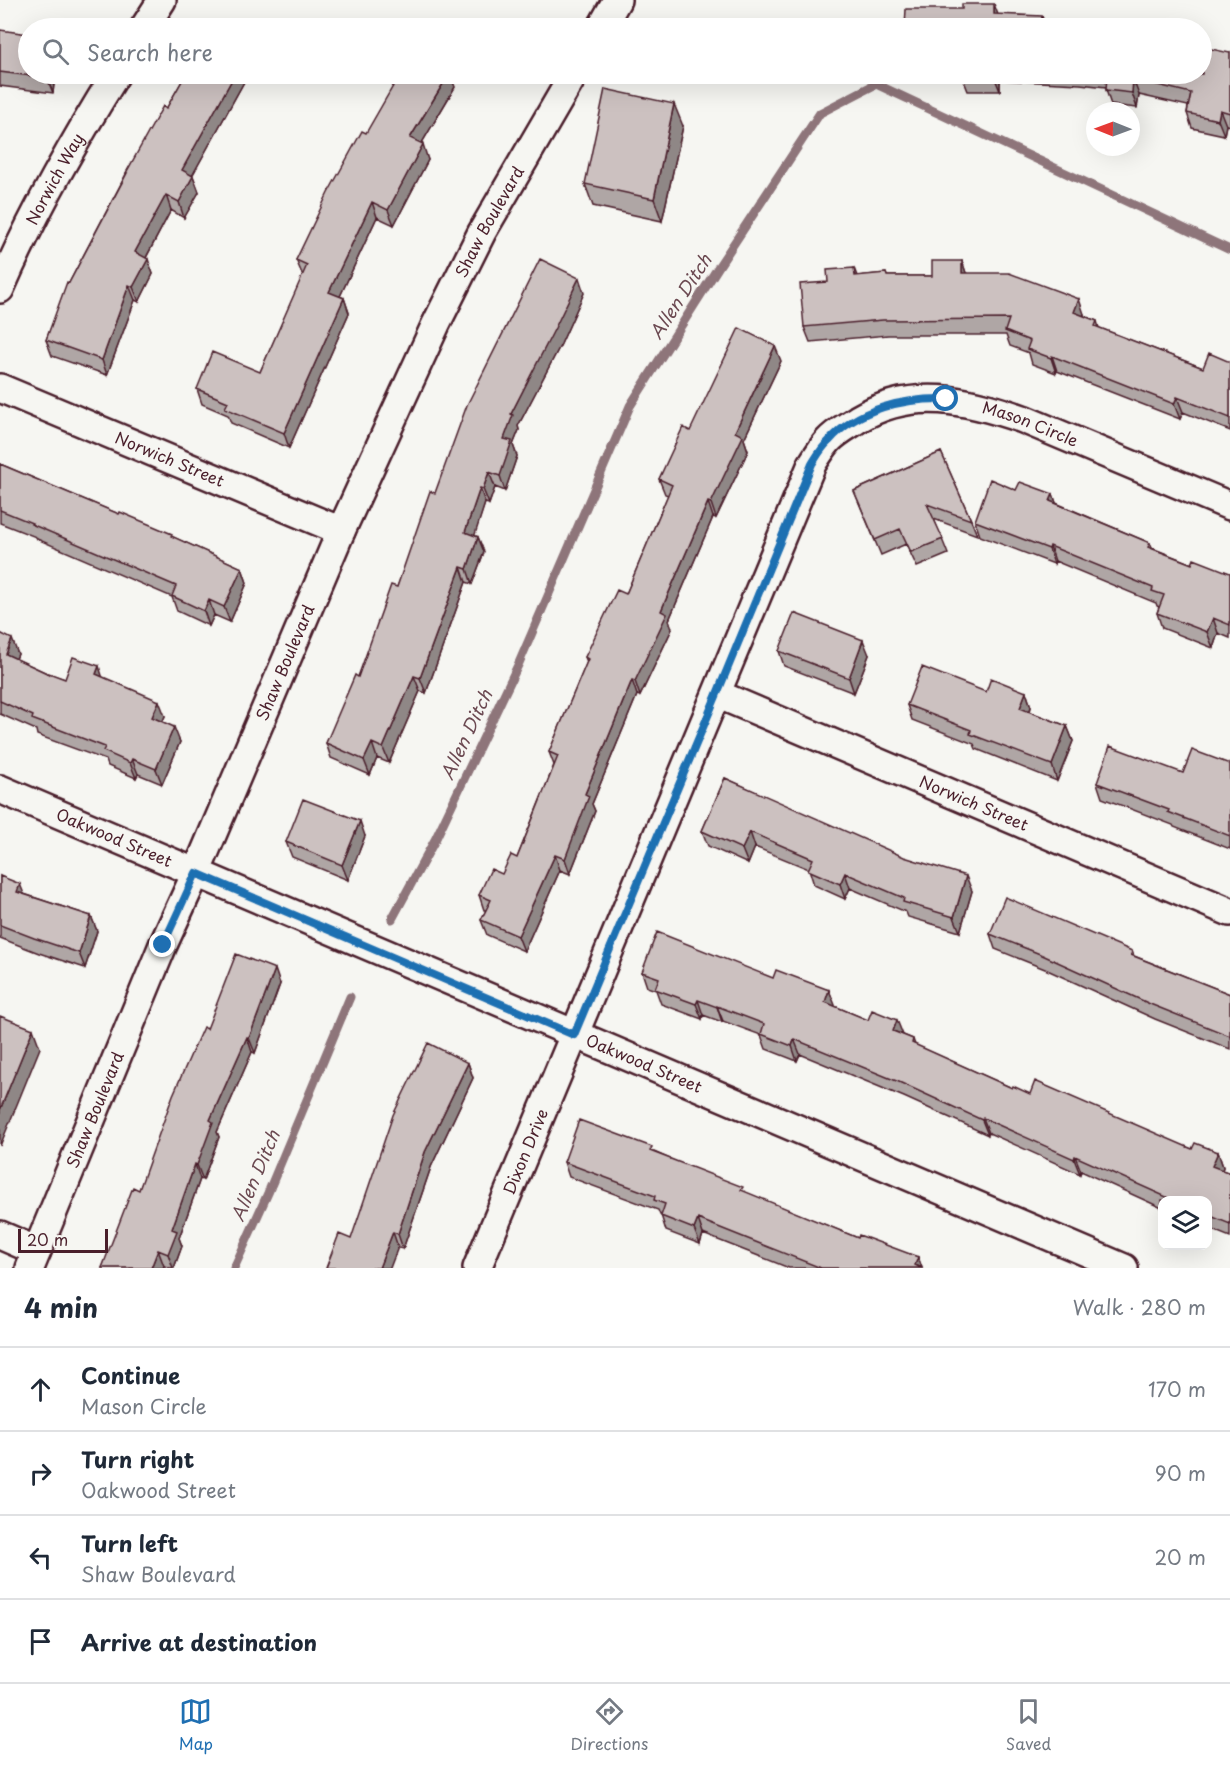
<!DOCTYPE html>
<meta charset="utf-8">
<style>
body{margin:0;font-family:"Playpen Sans",sans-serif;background:#f2f2f3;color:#1f2937}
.controls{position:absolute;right:18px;bottom:18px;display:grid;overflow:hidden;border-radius:12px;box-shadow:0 6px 24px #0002}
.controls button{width:54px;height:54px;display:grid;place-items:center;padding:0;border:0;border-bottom:2px solid #e0e1e3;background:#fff;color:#1f2937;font:30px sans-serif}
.compass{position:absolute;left:1086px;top:102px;width:54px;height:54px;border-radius:50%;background:#fff;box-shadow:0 6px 24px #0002;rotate:271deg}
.scale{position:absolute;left:18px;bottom:15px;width:90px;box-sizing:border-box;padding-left:6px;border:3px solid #4a1f2b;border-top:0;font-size:16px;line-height:21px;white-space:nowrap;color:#4a1f2b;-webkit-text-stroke:4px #f6f6f2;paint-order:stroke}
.stop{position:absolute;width:18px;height:18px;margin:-14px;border:4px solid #1f6fb2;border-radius:50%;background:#fff}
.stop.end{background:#1f6fb2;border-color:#fff;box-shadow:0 2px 6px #0008}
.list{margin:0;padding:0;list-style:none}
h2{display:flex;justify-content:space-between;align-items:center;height:78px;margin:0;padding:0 24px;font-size:26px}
h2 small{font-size:20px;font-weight:400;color:#747a83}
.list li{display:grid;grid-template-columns:39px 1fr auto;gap:18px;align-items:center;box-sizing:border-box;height:84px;padding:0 24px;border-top:2px solid #e0e1e3}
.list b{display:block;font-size:22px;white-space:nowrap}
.list p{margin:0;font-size:20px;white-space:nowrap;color:#747a83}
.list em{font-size:20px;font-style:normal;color:#747a83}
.icon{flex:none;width:33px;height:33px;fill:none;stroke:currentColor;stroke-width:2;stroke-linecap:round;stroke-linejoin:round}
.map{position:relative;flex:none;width:1230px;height:1268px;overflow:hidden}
.search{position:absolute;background:#fff;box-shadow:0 6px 24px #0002;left:18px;right:18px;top:18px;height:66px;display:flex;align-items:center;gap:15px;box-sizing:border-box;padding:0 21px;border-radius:33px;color:#747a83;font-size:22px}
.sheet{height:414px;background:#fff}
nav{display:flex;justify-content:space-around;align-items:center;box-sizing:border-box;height:84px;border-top:2px solid #e0e1e3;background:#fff;font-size:16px;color:#747a83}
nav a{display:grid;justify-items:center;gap:3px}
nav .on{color:#1f6fb2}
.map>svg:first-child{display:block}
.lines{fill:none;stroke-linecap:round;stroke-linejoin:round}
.stream{stroke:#8e747a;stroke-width:9}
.minor-casing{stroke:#4a1f2b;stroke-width:32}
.minor{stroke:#f6f6f2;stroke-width:27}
.wall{fill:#afa6a5;stroke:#4a1f2b;stroke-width:1.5}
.shaded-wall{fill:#8f8786;stroke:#4a1f2b;stroke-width:1.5}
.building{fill:#ccc1c0;stroke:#4a1f2b;stroke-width:1.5}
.route{stroke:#1f6fb2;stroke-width:8}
.labels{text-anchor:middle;stroke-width:5;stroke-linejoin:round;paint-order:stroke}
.street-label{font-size:16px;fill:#4a1f2b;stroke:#f6f6f2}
.water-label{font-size:18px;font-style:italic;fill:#6c4a52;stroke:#f6f6f2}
</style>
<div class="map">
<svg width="1230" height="1268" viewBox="0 0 1230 1268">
<rect width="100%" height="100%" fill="#f6f6f2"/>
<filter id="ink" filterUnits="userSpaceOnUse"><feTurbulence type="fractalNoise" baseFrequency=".0167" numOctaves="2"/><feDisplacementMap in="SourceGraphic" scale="12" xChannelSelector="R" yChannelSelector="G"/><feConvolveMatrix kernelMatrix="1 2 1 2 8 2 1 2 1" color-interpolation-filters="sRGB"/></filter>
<g filter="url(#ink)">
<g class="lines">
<!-- stream -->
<path class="stream" d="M 392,919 L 436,838 L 519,663 L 630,406 L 719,266 L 820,113 L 876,84 L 1230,250
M 234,1268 L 268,1193 L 350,997"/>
<!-- minor casing -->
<g class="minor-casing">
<g id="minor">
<path d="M 144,28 L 162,0"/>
<path d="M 601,28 L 617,0"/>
<path id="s1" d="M 0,289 C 33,213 73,143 116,74"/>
<path id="s2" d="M 0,388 L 341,531"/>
<path id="s3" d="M 717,694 L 1230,912"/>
<path id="s4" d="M 0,789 L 1124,1268"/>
<path d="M 0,1235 L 37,1251"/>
<path id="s5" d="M 30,1268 L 163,945 L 196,873 L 341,531 L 436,324 L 482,232 L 574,74"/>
<path id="s6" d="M 477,1268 L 812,464 C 817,456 822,448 828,441 C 836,432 848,426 858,419 C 912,386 968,400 1023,419 L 1230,506"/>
</g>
</g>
<!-- minor -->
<use href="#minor" class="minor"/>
</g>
<!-- wall -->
<path class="wall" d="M 0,30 L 28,74 L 55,74 L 53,93 L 0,86 Z
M 1230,53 L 1230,126 L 1226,125 L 1224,135 L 1192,128 L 1187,113 L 1188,106 L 1139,95 L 1137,108 L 1111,105 L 1106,90 L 1106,87 L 1080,84 L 1000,80 L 1000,91 L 968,91 L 962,76 L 925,76 L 924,74 L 1202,74 Z
M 186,74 L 243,74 L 245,80 L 192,176 L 193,176 L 199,192 L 184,218 L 171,210 L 146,258 L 153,274 L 139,302 L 135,300 L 107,375 L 52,356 L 46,340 L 69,283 L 126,174 L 126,173 L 166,109 Z
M 455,87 L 421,144 L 428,160 L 394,225 L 377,217 L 340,296 L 344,298 L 349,313 L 289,448 L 231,423 L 228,415 L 202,404 L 197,389 L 260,372 L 303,276 L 296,260 Z
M 683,126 L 662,221 L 593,206 L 585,184 Z
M 962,261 L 966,273 L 1084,314 L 1084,316 L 1097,321 L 1099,328 L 1203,368 L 1230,362 L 1230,431 L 1183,412 L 1180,419 L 1057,371 L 1056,373 L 1032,364 L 1029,353 L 1010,346 L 1006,335 L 888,335 L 810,342 L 804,327 L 854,268 L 857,276 L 886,273 L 887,276 L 932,276 Z
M 584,293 L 561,344 L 518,426 L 519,430 L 513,445 L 517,456 L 505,491 L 495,487 L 489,504 L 485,503 L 474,535 L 478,537 L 484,552 L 472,584 L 466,582 L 426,693 L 420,691 L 389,763 L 377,758 L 370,775 L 331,758 L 326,743 L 358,677 L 397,587 L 435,493 Z
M 781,361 L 744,439 L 748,451 L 716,518 L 713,517 L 669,620 L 672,629 L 640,696 L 637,695 L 592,804 L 595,811 L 570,874 L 560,870 L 524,951 L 487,935 L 481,920 L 486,910 L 484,910 L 479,895 L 502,874 L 517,858 L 554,765 L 549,752 L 587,662 L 585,657 L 626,594 L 668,495 L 665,494 L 659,479 L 690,431 Z
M 941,452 L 971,520 L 977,535 L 934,519 L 948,554 L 917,567 L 906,544 L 881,555 L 854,491 Z
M 0,464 L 173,537 L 242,568 L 247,583 L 230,622 L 214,615 L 209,626 L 177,611 L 172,597 L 37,539 L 36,537 L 0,523 Z
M 1053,494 L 1056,503 L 1150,543 L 1152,548 L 1192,564 L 1230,573 L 1230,638 L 1218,633 L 1213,648 L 1162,628 L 1157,613 L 1159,607 L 1157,606 L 1156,603 L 1055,561 L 1054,564 L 980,536 L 975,521 Z
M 0,633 L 18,654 L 16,659 L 49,674 L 65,679 L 102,677 L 165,716 L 162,722 L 180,742 L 162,784 L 138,774 L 136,778 L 108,766 L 106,760 L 37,735 L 36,730 L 0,714 Z
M 779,651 L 869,655 L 854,693 L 784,666 Z
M 986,692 L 1026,692 L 1031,707 L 1030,712 L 1067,726 L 1073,741 L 1057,781 L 976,749 L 974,744 L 912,720 L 907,705 Z
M 1230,764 L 1230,849 L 1174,827 L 1173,825 L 1102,798 L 1097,783 L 1183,773 Z
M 725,778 L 972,891 L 960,932 L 908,917 L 906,912 L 850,888 L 845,899 L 814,885 L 809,869 L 755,847 L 748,864 L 708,846 L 702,831 Z
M 365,836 L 348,880 L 292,857 L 286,842 Z
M 0,876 L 24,894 L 91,916 L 97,931 L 85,968 L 39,953 L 0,938 Z
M 990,934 L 1132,951 L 1134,956 L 1230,994 L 1230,1049 L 1155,1019 L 1045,969 L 995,949 Z
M 642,972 L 773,978 L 829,990 L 834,1006 L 913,1039 L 915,1045 L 1012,1088 L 1192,1149 L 1218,1152 L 1223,1167 L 1222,1170 L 1230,1173 L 1230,1237 L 1208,1228 L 1208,1200 L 1162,1200 L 1162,1208 L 1081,1171 L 1080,1174 L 989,1133 L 988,1135 L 904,1097 L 800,1054 L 797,1061 L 766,1049 L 761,1035 L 723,1021 L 722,1022 L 703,1015 L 702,1019 L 661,1004 L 656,990 L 647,987 Z
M 280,984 L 255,1053 L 252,1052 L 217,1132 L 219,1137 L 203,1180 L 200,1179 L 179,1238 L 182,1246 L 174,1268 L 170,1268 L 164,1266 L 163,1268 L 102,1268 L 139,1190 L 207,1029 Z
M 468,1063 L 473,1078 L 431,1167 L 403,1249 L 351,1239 Z
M 654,1152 L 744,1192 L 858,1238 L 918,1257 L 922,1268 L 789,1268 L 703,1234 L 700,1244 L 666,1231 L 661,1215 L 660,1215 L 658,1210 L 569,1177 L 564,1162 Z"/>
<!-- shaded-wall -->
<path class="shaded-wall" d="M 994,4 L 1000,20 L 994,14 Z
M 1042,16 L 1046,28 L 1042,28 Z
M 48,74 L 55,74 L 53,93 L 47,78 Z
M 235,74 L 243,74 L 245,80 L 187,185 L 182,170 Z
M 449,74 L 450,74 L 455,87 L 416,153 L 410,138 Z
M 994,74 L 997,74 L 1000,80 L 1000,91 L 994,76 Z
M 1133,79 L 1139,95 L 1137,108 L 1132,93 Z
M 674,104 L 683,126 L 662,221 L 654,199 Z
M 1220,110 L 1226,125 L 1224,135 L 1218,120 Z
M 423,144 L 428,160 L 394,225 L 388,210 Z
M 193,176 L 199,192 L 184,218 L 179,202 Z
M 166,195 L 171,210 L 141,267 L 135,252 Z
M 372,202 L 377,217 L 335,307 L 329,292 Z
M 148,259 L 153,274 L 139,302 L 133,287 Z
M 962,261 L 967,276 L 962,273 Z
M 579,278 L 584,293 L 561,344 L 518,426 L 519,430 L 513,445 L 517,456 L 505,491 L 500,476 L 504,439 L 511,414 Z
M 129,285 L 135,300 L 107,375 L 102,360 Z
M 344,298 L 349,313 L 289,448 L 284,433 Z
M 1079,299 L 1084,314 L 1080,327 L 1074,312 Z
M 775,346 L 781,361 L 744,439 L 748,451 L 716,518 L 711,503 L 735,432 Z
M 1052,356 L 1057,371 L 1056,373 L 1051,358 Z
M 1177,397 L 1183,412 L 1180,419 L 1174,404 Z
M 489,472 L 495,487 L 489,504 L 483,489 Z
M 480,488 L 485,503 L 471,547 L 465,532 Z
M 1053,494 L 1058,509 L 1050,501 Z
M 708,502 L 713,517 L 669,620 L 672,629 L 640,696 L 635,681 L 661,611 Z
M 478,537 L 484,552 L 472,584 L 467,569 Z
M 1050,546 L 1055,561 L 1054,564 L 1049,549 Z
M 461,567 L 466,582 L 426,693 L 420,678 Z
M 242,568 L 247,583 L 230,622 L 224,607 Z
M 209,600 L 214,615 L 209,626 L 204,611 Z
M 1213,618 L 1218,633 L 1213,648 L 1207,632 Z
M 12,639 L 18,654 L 11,670 L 6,654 Z
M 863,640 L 869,655 L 854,693 L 849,678 Z
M 99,666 L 104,682 L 96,674 Z
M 414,676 L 420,691 L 389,763 L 383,748 Z
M 632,680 L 637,695 L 592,804 L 595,811 L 570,874 L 565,859 L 585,794 Z
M 1026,692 L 1031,707 L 1025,723 L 1020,708 Z
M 159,701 L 165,716 L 158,732 L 152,717 Z
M 1067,726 L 1073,741 L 1057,781 L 1052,765 Z
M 174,727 L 180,742 L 162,784 L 156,769 Z
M 372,743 L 377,758 L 370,775 L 364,760 Z
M 132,759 L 138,774 L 136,778 L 130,763 Z
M 360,821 L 365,836 L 348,880 L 342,865 Z
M 750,832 L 755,847 L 748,864 L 742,849 Z
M 555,855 L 560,870 L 524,951 L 518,936 Z
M 845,873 L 850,888 L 845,899 L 840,884 Z
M 966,876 L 972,891 L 960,932 L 954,917 Z
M 20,884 L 26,899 L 17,892 Z
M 91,916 L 97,931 L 85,968 L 79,953 Z
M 275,969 L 280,984 L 255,1053 L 249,1038 Z
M 829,990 L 835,1005 L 830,1017 L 825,1002 Z
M 698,1000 L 703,1015 L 702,1019 L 696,1004 Z
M 717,1006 L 723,1021 L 722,1022 L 717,1007 Z
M 897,1020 L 903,1035 L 893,1031 Z
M 33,1029 L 40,1048 L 0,1146 L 0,1110 Z
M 247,1037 L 252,1052 L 217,1132 L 219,1137 L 203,1180 L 197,1165 L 210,1120 Z
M 794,1039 L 800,1054 L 797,1061 L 792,1046 Z
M 468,1063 L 473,1078 L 431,1167 L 403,1249 L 398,1234 L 425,1152 Z
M 983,1118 L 989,1133 L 988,1135 L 982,1120 Z
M 1218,1152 L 1223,1167 L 1218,1181 L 1212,1166 Z
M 1075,1156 L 1081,1171 L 1080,1174 L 1074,1159 Z
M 195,1164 L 200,1179 L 179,1238 L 182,1246 L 174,1268 L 173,1268 L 168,1254 L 172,1229 Z
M 698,1219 L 703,1234 L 700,1244 L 694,1229 Z
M 393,1232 L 398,1247 L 390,1268 L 379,1268 Z
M 158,1250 L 164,1266 L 163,1268 L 151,1268 Z
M 918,1257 L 922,1268 L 915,1265 Z"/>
<!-- building -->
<path class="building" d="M 962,4 L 994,4 L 994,14 L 1042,16 L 1041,27 L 1062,28 L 905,28 L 906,9 L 962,9 Z
M 0,30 L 28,34 L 28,74 L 48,74 L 47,78 L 0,72 Z
M 1202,47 L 1230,53 L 1230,113 L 1220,110 L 1218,120 L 1187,113 L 1191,93 L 1133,79 L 1132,93 L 1106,90 L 1107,74 L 1202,74 Z
M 186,74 L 235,74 L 182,170 L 193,176 L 179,202 L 166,195 L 135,252 L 148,259 L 133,287 L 129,285 L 102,360 L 46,340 L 67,282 L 69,283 L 127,173 L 126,173 L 163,106 L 166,109 Z
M 400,74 L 449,74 L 410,138 L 423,144 L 388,210 L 372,202 L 329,292 L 344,298 L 284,433 L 225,408 L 228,402 L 197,389 L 212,352 L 260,372 L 307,265 L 296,260 L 328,193 L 362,131 L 366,133 Z
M 962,74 L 994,74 L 994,76 L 962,76 Z
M 605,89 L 674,104 L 654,199 L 585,184 Z
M 540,259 L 579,278 L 555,328 L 511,414 L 513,415 L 504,439 L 512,441 L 500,476 L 489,472 L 483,489 L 480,488 L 465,532 L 478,537 L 467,569 L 461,567 L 420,678 L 414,676 L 383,748 L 372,743 L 364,760 L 326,743 L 355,675 L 358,677 L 391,585 L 397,587 L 430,491 L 435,493 L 467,405 Z
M 932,261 L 962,261 L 962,273 L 1009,273 L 1079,299 L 1074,312 L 1097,321 L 1095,326 L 1203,368 L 1209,353 L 1230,362 L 1230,418 L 1177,397 L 1174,404 L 1052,356 L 1051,358 L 1027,349 L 1030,341 L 1005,331 L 1009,319 L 883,320 L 804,327 L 800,284 L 828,282 L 827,270 L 854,268 L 855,276 L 886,273 L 887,276 L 932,276 Z
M 739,328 L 775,346 L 735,432 L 743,436 L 711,503 L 708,502 L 661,611 L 667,614 L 635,681 L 632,680 L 585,794 L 589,796 L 565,859 L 555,855 L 518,936 L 481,920 L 491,900 L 479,895 L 491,869 L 502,874 L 511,855 L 517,858 L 558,756 L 549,752 L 588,659 L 585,657 L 617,590 L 626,594 L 672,485 L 659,479 L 683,427 L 690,431 Z
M 941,452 L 971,520 L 927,504 L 943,539 L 911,552 L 900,529 L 875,540 L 854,491 Z
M 0,464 L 119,514 L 120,512 L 172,534 L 171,536 L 242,568 L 224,607 L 209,600 L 204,611 L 172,596 L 176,586 L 31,524 L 32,523 L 0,510 Z
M 990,479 L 1016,490 L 1020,482 L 1053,494 L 1050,501 L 1150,543 L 1148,547 L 1192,564 L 1194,559 L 1230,573 L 1230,625 L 1213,618 L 1207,632 L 1157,613 L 1164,595 L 1152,591 L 1153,588 L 1050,546 L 1049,549 L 975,521 Z
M 794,613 L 863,640 L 849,678 L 779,651 Z
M 0,633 L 12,639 L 6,654 L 49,674 L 49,673 L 65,679 L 73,657 L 99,666 L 96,674 L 159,701 L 152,717 L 174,727 L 156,769 L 132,759 L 130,763 L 103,751 L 105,747 L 32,719 L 33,716 L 0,701 Z
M 922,667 L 986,692 L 991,678 L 1026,692 L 1020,708 L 1067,726 L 1052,765 L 970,734 L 971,730 L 907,705 Z
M 1110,746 L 1183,773 L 1192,750 L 1230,764 L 1230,836 L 1168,812 L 1169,810 L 1097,783 Z
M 725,778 L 904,857 L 966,876 L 954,917 L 903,902 L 904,898 L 845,873 L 840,884 L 808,870 L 813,859 L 750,832 L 742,849 L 702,831 Z
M 303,799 L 360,821 L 342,865 L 286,842 Z
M 0,876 L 20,884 L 17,892 L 91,916 L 79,953 L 34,938 L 0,925 Z
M 1005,897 L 1132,951 L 1131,955 L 1230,994 L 1230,1036 L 1150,1004 L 1040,954 L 990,934 Z
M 657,932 L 773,978 L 776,970 L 829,990 L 825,1002 L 868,1020 L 872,1010 L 897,1020 L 893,1031 L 913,1039 L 912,1043 L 1012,1088 L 1013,1086 L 1030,1094 L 1035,1081 L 1192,1149 L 1195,1143 L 1218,1152 L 1212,1166 L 1230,1173 L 1230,1224 L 1208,1215 L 1208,1200 L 1173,1200 L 1075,1156 L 1074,1159 L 983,1118 L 982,1120 L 899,1082 L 794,1039 L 792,1046 L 761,1034 L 764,1024 L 717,1006 L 717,1007 L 698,1000 L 696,1004 L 655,989 L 659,978 L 642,972 Z
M 236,954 L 275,969 L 249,1038 L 247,1037 L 210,1120 L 213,1122 L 197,1165 L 195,1164 L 172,1229 L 177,1231 L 168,1254 L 158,1250 L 151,1268 L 102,1268 L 133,1187 L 139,1190 L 173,1095 L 203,1027 L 207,1029 Z
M 0,1016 L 33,1029 L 0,1110 Z
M 428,1043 L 468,1063 L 425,1152 L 398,1234 L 393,1232 L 379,1268 L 326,1268 L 339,1234 L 351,1239 L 393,1115 Z
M 579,1120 L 652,1147 L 650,1151 L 743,1187 L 741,1190 L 858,1238 L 859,1235 L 918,1257 L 915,1265 L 922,1268 L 821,1268 L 698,1219 L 694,1229 L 661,1216 L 665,1204 L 654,1200 L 655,1196 L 564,1162 Z"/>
</g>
<g class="lines" filter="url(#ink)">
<!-- route -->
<path class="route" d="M 163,945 L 196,873 L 574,1035 L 717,694 L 812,464 C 817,456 822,447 829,441 C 858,408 905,398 946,399"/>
</g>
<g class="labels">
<!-- street labels -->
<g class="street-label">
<text dy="6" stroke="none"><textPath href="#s1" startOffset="123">Norwich Way</textPath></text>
<text dy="6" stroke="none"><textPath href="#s5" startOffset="1143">Shaw Boulevard</textPath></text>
<text dy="6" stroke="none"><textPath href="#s6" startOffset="1116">Mason Circle</textPath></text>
<text dy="6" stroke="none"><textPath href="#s2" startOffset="184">Norwich Street</textPath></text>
<text dy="6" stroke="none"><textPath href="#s5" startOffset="657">Shaw Boulevard</textPath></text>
<text dy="6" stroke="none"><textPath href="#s3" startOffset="279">Norwich Street</textPath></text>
<text dy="6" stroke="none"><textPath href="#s4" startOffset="124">Oakwood Street</textPath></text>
<text dy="6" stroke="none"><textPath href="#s4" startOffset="700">Oakwood Street</textPath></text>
<text dy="6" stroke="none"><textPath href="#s5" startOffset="171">Shaw Boulevard</textPath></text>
<text dy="6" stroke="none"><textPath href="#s6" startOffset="126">Dixon Drive</textPath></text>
</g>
<!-- water labels -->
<g class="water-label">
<text transform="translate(681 297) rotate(-57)" y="6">Allen Ditch</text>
<text transform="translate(467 735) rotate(-65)" y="6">Allen Ditch</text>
<text transform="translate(256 1176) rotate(-67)" y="6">Allen Ditch</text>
</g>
</g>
</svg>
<div class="controls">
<button><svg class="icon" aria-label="layers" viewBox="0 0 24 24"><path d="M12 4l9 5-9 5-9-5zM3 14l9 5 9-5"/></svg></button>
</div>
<svg class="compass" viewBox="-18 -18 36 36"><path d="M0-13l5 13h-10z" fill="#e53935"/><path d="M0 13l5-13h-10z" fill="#747a83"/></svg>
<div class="scale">20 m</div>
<div class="stop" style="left:946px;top:399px"></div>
<div class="stop end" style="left:163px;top:945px"></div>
<div class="search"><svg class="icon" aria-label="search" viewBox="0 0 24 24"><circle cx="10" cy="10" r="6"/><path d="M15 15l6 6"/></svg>Search here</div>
</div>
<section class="sheet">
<h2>4 min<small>Walk · 280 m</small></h2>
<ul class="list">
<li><svg class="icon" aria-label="ahead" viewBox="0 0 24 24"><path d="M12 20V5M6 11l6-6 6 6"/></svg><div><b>Continue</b><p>Mason Circle</p></div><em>170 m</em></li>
<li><svg class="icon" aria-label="right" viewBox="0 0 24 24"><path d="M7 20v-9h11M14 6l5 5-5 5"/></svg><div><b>Turn right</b><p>Oakwood Street</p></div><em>90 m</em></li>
<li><svg class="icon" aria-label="left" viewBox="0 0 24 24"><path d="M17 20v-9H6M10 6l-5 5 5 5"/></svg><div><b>Turn left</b><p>Shaw Boulevard</p></div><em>20 m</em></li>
<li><svg class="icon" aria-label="arrive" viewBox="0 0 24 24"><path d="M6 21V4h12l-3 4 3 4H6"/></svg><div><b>Arrive at destination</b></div></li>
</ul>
</section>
<nav>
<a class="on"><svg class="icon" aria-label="map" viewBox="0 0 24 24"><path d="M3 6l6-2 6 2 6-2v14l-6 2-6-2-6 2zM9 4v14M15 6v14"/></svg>Map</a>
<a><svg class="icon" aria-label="directions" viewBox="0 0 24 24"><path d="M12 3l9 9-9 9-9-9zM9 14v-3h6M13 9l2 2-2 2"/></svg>Directions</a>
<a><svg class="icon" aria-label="saved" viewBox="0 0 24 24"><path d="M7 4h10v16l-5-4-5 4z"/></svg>Saved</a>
</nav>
